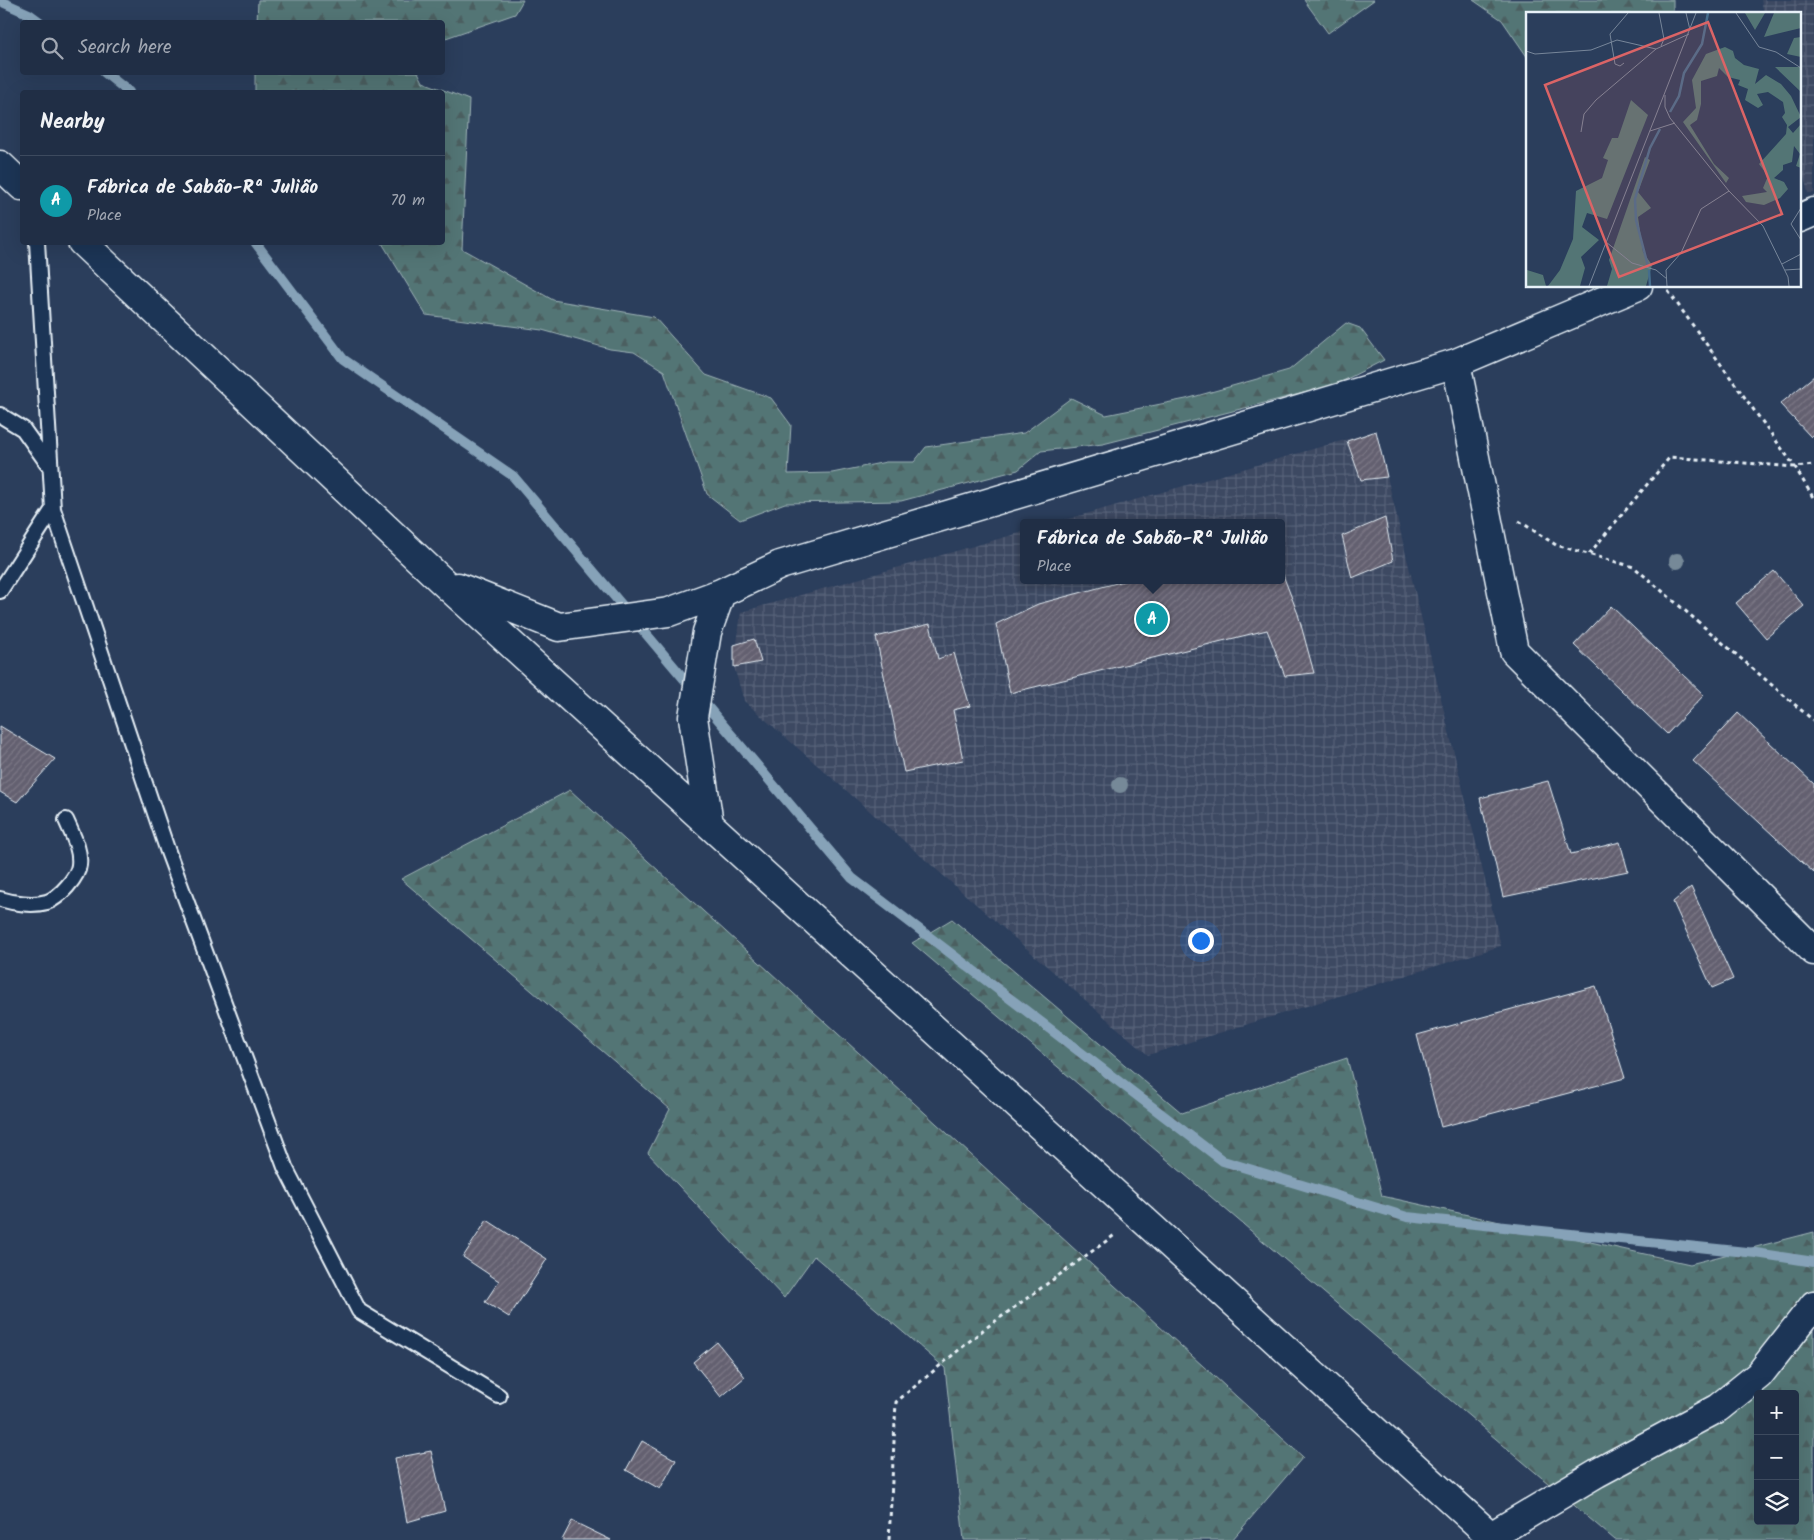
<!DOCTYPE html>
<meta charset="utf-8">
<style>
body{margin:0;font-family:Kalam,sans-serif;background:#2d3a50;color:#f1f3f6}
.controls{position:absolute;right:15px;bottom:15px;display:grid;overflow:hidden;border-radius:5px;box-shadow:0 5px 20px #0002}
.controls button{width:45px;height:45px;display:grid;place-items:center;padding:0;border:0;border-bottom:1px solid #3d4a5e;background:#202e45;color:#f1f3f6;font:25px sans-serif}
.you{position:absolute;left:1200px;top:940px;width:18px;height:18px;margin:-12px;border:4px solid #fff;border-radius:50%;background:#1a73e8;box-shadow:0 0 0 8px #1a73e833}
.badge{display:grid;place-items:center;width:32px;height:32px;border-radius:50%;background:#95b2f1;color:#fff;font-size:16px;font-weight:700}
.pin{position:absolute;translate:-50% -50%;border:2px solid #fff;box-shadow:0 1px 5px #0006}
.popup{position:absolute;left:1020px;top:519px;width:265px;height:65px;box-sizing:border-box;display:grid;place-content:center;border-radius:5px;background:#202e45;filter:drop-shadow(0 1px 4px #0005);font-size:16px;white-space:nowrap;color:#a2a8b3}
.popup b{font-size:19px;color:#f1f3f6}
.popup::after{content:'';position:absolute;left:50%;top:100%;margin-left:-10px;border:10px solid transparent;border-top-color:#202e45}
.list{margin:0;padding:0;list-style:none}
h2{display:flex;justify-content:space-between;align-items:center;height:65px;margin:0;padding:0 20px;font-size:21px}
h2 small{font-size:16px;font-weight:400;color:#a2a8b3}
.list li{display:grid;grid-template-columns:32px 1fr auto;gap:15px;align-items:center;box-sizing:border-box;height:90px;padding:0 20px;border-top:1px solid #3d4a5e}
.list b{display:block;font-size:19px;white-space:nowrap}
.list p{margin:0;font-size:16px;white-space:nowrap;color:#a2a8b3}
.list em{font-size:16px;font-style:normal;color:#a2a8b3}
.icon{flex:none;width:28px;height:28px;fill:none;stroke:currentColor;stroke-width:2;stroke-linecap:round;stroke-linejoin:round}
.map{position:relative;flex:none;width:1814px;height:1540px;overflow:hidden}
.search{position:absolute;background:#202e45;box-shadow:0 5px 20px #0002;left:20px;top:20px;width:425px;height:55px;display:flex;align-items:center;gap:12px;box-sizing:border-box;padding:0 18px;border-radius:5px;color:#a2a8b3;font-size:19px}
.panel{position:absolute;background:#202e45;box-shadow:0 5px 20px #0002;left:20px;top:90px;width:425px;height:155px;border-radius:5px}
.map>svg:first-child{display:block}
.industrial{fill:url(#industrial-grid)}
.forest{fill:url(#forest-firs);stroke:#9eb3b6;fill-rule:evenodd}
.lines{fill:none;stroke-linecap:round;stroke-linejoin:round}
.stream{stroke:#86a2b8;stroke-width:10}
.building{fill:url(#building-hatch);stroke:#e8f1f8}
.service-casing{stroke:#e8f1f8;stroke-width:18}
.minor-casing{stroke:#e8f1f8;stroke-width:31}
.path{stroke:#e8f1f8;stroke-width:3;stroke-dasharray:4 4;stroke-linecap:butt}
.service{stroke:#1d3557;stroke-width:14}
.minor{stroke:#1d3557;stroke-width:28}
.tree{fill:#768998}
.inset-river{fill:none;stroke:#456d8d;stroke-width:2.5}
.inset-road{fill:none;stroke:#77869a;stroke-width:1}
.view{fill:#db6466;fill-opacity:0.15;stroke:#db6466;stroke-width:2.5}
.inset-edge{fill:none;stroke:#e8f1f8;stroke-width:2.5}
</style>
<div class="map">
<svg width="1814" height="1540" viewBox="0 0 1814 1540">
<defs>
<pattern id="industrial-grid" width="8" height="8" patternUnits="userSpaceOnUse" patternTransform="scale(1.25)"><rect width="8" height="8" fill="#3c4862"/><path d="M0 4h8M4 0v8" fill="none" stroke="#586379"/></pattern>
<pattern id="forest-firs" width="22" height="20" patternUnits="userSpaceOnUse" patternTransform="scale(1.25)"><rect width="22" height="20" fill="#537575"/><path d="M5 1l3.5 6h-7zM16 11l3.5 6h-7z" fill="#4c5e60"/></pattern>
<pattern id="building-hatch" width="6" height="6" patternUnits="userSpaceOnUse" patternTransform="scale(1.25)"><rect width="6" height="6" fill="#646070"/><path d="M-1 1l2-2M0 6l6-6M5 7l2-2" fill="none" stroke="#7a7785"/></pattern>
</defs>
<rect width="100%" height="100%" fill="#2b3e5c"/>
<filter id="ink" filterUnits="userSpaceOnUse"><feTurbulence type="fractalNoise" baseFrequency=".02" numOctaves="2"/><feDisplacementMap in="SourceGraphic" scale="10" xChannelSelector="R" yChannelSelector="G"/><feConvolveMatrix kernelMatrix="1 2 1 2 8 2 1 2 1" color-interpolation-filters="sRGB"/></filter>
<g filter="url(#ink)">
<!-- industrial -->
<path class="industrial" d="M 1761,0 L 1814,0 L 1814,193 L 1808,193 L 1800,161 L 1800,14 L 1764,14 Z
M 1376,431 L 1501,946 L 1148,1055 L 744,701 L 734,667 L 741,612 L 1023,532 L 1023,580 L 1281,580 L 1281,523 L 1054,523 Z"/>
<!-- forest -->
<path class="forest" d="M 258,0 L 523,0 L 515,14 L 443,39 L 442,22 L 257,22 Z
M 1304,0 L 1374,0 L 1328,33 Z
M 1473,0 L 1673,0 L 1673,14 L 1528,14 L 1528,58 L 1502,20 Z
M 418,72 L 423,82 L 469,100 L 462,249 L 553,300 L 654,317 L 706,375 L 771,398 L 791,425 L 788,474 L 832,473 L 886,462 L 914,462 L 926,447 L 1024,433 L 1071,398 L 1106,415 L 1186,399 L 1289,370 L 1346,323 L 1360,328 L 1384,360 L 1335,385 L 1103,444 L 1041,451 L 1018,470 L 901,501 L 785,503 L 740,520 L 707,494 L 664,371 L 634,352 L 610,349 L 542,330 L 426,315 L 382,243 L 442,242 L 442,92 L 255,92 L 255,73 Z
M 570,790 L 1303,1457 L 1232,1540 L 964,1540 L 945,1368 L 814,1256 L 784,1298 L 648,1153 L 670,1109 L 401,879 Z
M 952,919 L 1182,1113 L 1347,1058 L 1382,1196 L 1690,1264 L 1814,1232 L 1814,1540 L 1615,1540 L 912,943 ZM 1758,1394 L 1795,1394 L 1795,1521 L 1758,1521 Z"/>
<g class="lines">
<!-- stream -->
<path class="stream" d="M 0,1 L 29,14 L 40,22
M 104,72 L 129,92
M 255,242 L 343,359 L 513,476 L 852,878 L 1223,1161 L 1407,1217 L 1756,1253 L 1814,1262"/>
</g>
<!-- building -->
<path class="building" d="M 1814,376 L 1814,434 L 1811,437 L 1780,404 Z
M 1376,431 L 1387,477 L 1361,480 L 1347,441 Z
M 1385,518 L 1393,561 L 1352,578 L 1342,536 Z
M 1281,570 L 1298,614 L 1314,673 L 1285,676 L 1267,630 L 1010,693 L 996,624 L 1038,604 L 1128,580 L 1281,580 Z
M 1774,571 L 1804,606 L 1766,638 L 1736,603 Z
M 1611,606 L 1704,695 L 1667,734 L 1574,645 Z
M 930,624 L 938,659 L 954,653 L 970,706 L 953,710 L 963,760 L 904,772 L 876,637 Z
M 754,639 L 761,662 L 734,667 L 734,645 Z
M 1738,713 L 1814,784 L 1814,873 L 1693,761 Z
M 0,726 L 55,759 L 17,802 L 0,792 Z
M 1548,781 L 1571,854 L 1620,842 L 1628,871 L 1503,897 L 1480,798 Z
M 1691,887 L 1733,979 L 1712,988 L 1673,902 Z
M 1596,986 L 1625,1078 L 1441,1127 L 1417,1035 Z
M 487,1220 L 547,1259 L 509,1317 L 485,1302 L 499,1281 L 463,1257 Z
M 717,1342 L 745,1377 L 721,1397 L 693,1362 Z
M 642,1441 L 676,1460 L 660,1489 L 626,1470 Z
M 431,1451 L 445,1511 L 407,1522 L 395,1458 Z
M 572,1521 L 611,1540 L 562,1540 Z"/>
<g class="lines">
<!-- service casing -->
<g class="service-casing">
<path id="service" d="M 0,415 L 23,429 L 50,467
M 53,509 L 167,849 L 285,1167 L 359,1311 L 499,1396
M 0,591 L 53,509 L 37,242
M 0,899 C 13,903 33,906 47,902 C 59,898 78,877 79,865 C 81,849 72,834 66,820"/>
</g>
<!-- minor casing -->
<g class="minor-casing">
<path id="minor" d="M 0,165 L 22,186
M 1800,218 L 1814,212
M 82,242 L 442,581 L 1495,1540
M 1456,363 L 1514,651 L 1814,951
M 458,587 L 559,627 L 669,612 L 721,593 L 780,565 L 1456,363 L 1638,286
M 709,824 L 693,717 L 707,632 L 721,593
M 1491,1536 L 1597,1473 L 1718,1408 L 1759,1375 L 1814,1305"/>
</g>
<!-- path -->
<path class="path" d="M 1668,291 L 1795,467 L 1814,499
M 1519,521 L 1556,545 L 1634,567 L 1814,721
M 1589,554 L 1670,457 L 1795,467 L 1814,465
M 889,1540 L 896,1402 L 983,1330 L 1116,1234"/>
<!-- service -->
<use href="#service" class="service"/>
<!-- minor -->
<use href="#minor" class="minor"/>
</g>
<!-- trees -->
<g class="tree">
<circle cx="1677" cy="561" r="8"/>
<circle cx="1120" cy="785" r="8"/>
</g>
</g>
<!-- overview -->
<g transform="translate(1526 12)">
<rect width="275" height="275" fill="#2b3e5c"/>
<path d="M 219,1 L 239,1 L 229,18 ZM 248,1 L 275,1 L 275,16 L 238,25 ZM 275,25 L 275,45 L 261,42 L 268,26 ZM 199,35 L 207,39 L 209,46 L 218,53 L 233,57 L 229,72 L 240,63 L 255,72 L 265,84 L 275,105 L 262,115 L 267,121 L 275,112 L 275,156 L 270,154 L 274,142 L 268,134 L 266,150 L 257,153 L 257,158 L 248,166 L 258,170 L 262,177 L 254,186 L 238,193 L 220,190 L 216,184 L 241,180 L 237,176 L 242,164 L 233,152 L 260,122 L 261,113 L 256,105 L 259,101 L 257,90 L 242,80 L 231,82 L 237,93 L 232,96 L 219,88 L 222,77 L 212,73 L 214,68 L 202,65 L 193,56 L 191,64 L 175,69 L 175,92 L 171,108 L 164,113 L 188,152 L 203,166 L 200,171 L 157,110 L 170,96 L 166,68 L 180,42 ZM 249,55 L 275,55 L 275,80 ZM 105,88 L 122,103 L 81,207 L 61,201 L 56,215 L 73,228 L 55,245 L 59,256 L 54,274 L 22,274 L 34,258 L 47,227 L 50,179 L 76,166 L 82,148 L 77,146 L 86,126 L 92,126 ZM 119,145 L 124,148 L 112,180 L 125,196 L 112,205 L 117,240 L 126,253 L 120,274 L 81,274 L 86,257 L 83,248 ZM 1,258 L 17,263 L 20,274 L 0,274 Z" fill="#537575"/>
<path class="inset-river" d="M 144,100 L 153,84 L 158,61 L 176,32 L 182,1M 122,254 L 110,208 L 109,187 L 124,136 L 134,117M 123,258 L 124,274"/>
<path class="inset-road" d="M 133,1 L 138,27 L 135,34M 160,1 L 164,18M 210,1 L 233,35 L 250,40 L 275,56M 0,39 L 9,42 L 65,38 L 91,28 L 130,37 L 163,22M 98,51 L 94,54 L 89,52 L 84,22 L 102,1M 139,83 L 139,95 L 144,106 L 203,179 L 237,214 L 262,265 L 263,274M 124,119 L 149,111M 55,120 L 58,102 L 70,88 L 130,37M 275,196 L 265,212 L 275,228M 80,230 L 106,251 L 130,258 L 141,267M 256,252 L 275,242M 259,258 L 275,257M 63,274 L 170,1M 141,274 L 140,258 L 155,241 L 175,197 L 203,179"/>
<path class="view" d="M 182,10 L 256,202 L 93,265 L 19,73 Z"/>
<rect width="275" height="275" class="inset-edge"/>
</g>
</svg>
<div class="controls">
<button>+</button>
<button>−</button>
<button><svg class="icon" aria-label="layers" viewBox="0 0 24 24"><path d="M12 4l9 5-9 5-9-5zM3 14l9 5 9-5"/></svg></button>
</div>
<div class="you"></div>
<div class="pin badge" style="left:1152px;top:619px;background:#0f9aa8">A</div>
<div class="popup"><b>Fábrica de Sabão-Rª Julião</b>Place</div>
<div class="search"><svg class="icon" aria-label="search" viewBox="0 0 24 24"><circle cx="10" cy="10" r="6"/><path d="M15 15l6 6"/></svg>Search here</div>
<section class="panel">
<h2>Nearby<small></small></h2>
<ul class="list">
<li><span class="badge" style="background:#0f9aa8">A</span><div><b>Fábrica de Sabão-Rª Julião</b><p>Place</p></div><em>70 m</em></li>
</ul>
</section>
</div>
